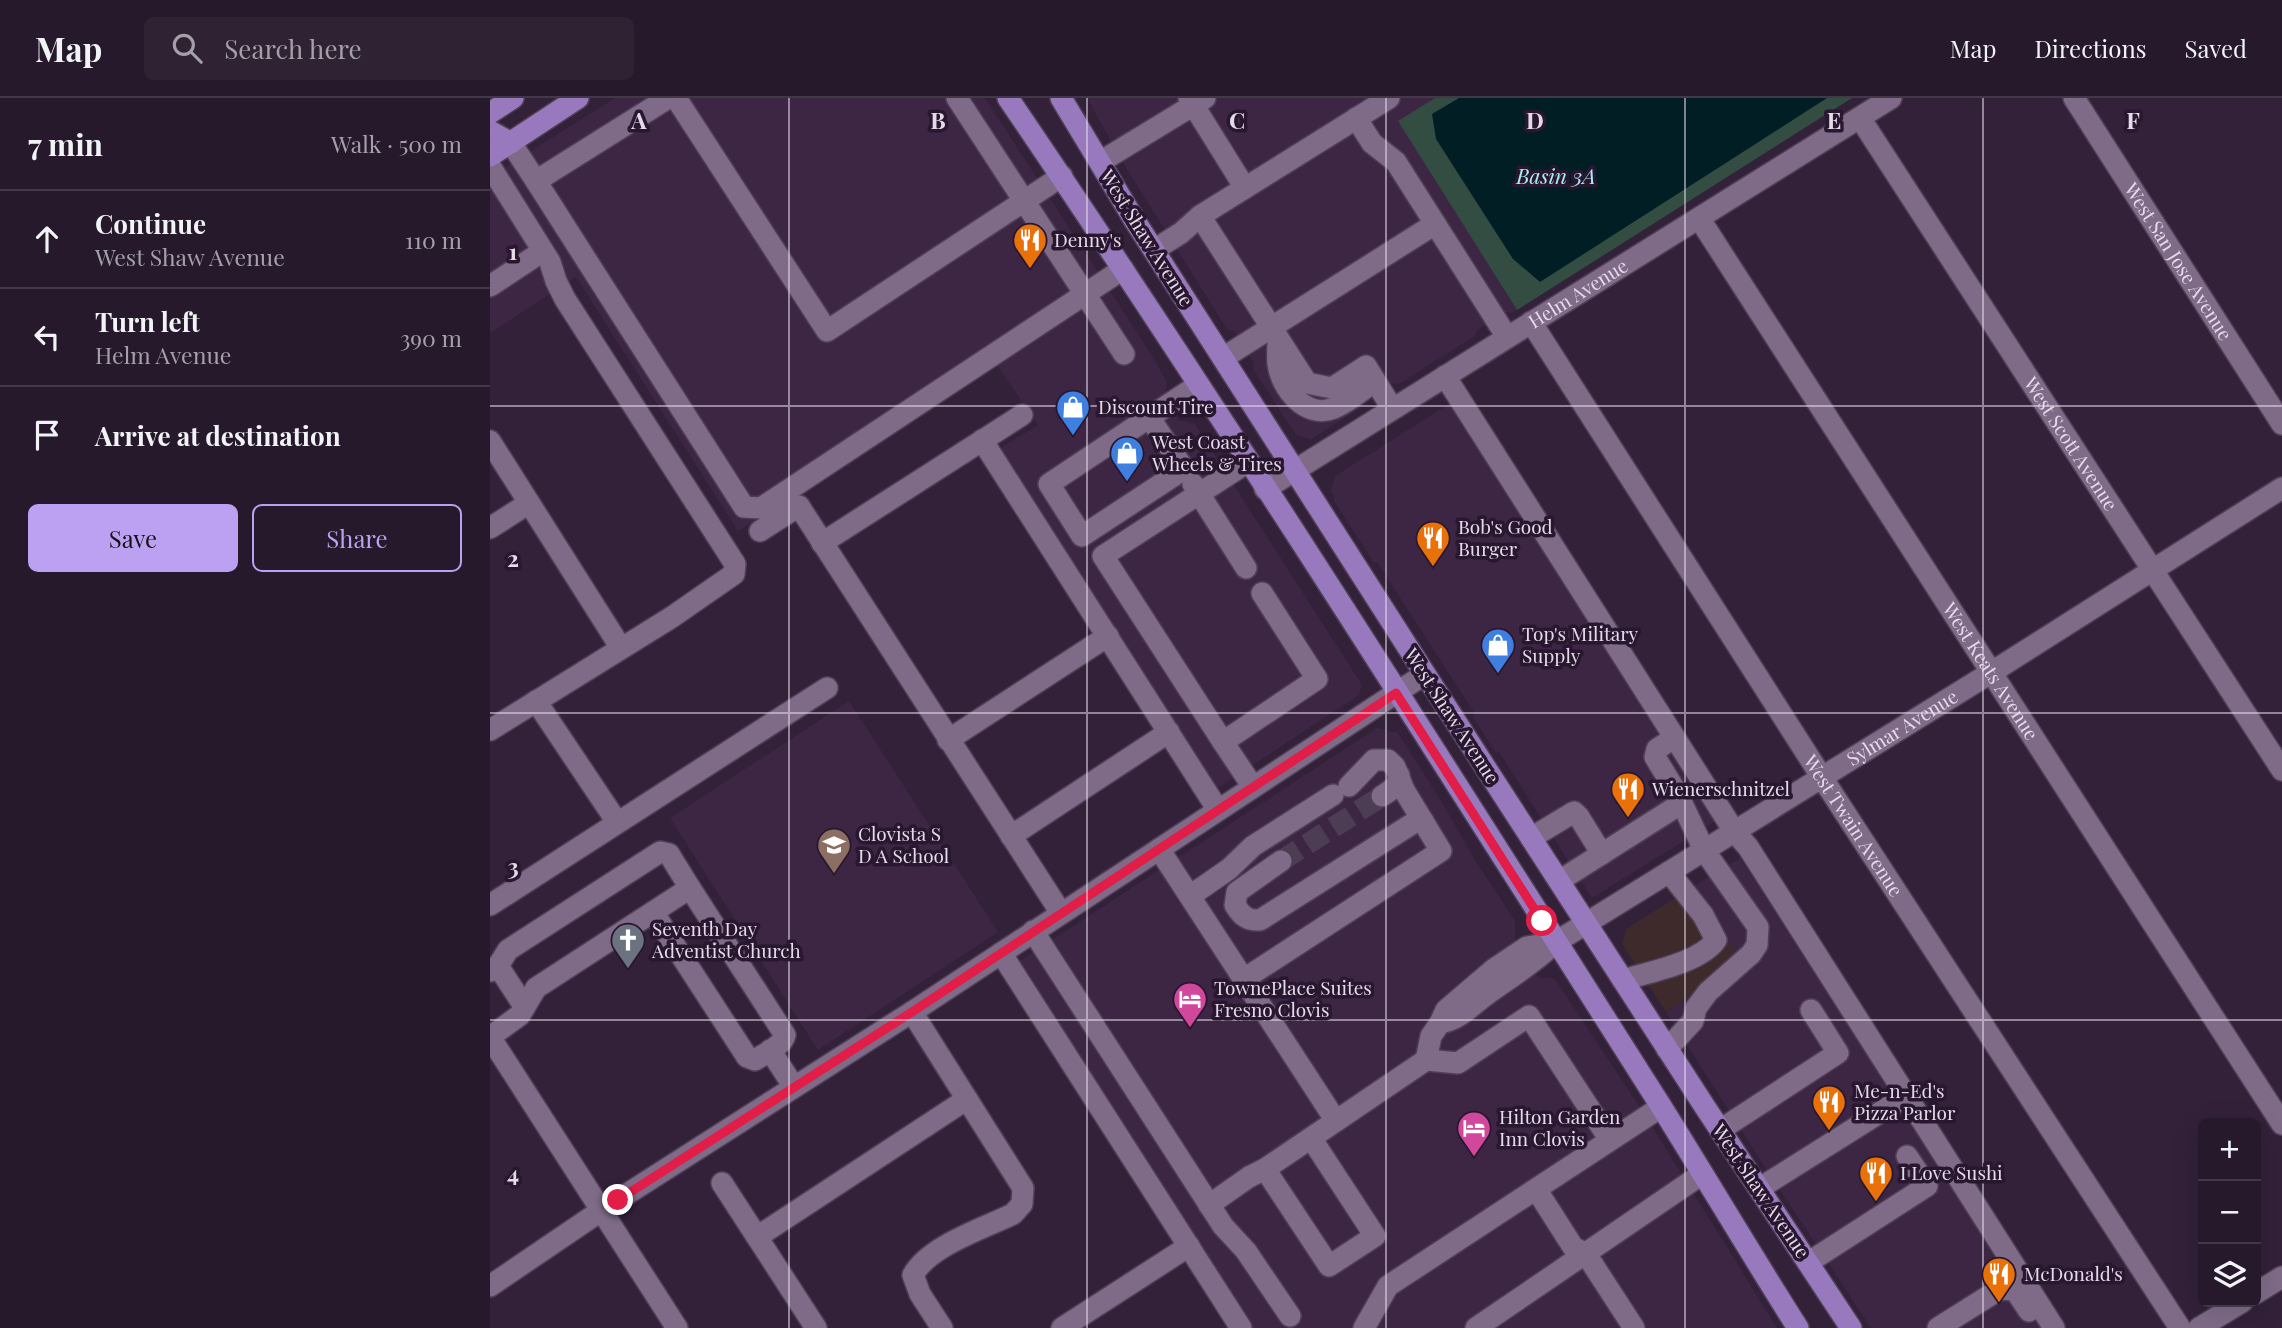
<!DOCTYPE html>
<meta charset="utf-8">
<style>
body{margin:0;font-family:"Playfair Display",serif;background:#2e2233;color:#f1f3f6}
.controls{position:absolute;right:21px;bottom:21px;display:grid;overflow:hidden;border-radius:10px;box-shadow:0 7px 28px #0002}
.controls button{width:63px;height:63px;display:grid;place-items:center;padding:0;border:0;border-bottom:2px solid #423847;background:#26192b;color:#f1f3f6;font:35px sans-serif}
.stop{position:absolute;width:21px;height:21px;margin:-16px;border:5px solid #e11d48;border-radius:50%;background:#fff}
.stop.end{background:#e11d48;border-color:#fff;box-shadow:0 2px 7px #0008}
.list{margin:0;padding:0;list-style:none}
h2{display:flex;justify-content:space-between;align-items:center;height:91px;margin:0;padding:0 28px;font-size:30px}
h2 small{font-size:23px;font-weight:400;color:#a4a0a9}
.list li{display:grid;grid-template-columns:46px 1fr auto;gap:21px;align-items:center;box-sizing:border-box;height:98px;padding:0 28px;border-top:2px solid #423847}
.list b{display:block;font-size:26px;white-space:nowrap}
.list p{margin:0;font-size:23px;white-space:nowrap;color:#a4a0a9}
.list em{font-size:23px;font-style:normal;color:#a4a0a9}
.actions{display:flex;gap:14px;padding:21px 28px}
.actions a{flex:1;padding:16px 0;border:2px solid #bca0f2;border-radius:10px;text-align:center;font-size:24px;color:#bca0f2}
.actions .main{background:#bca0f2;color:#111}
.icon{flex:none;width:38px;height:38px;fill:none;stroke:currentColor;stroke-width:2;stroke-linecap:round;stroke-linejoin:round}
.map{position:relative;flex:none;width:1792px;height:1230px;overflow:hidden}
header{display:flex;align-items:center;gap:42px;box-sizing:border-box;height:98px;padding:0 35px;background:#26192b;border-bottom:2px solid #423847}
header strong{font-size:33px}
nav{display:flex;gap:38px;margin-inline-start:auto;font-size:24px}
.search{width:490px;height:63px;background:#2e2233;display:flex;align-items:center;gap:18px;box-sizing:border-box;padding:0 24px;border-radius:10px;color:#a4a0a9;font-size:26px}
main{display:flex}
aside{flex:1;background:#26192b}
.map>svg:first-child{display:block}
.built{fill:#3c2644}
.industrial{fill:#3e2a2a}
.green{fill:#344d42}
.water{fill:#001e23}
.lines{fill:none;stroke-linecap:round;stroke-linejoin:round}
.minor-tunnel{stroke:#4d3d54;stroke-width:21;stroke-dasharray:21 10;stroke-linecap:butt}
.minor-casing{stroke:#4f3f55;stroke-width:24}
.major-casing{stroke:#4f3f55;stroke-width:24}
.minor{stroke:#7f6b88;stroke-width:21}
.major{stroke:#9979bd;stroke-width:21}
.route{stroke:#e11d48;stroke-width:9}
.grid{fill:none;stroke:#e5daea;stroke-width:2;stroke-opacity:0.55}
.labels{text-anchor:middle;stroke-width:7;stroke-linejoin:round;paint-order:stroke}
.street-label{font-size:19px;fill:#e5daea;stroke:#28172f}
.poi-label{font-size:19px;fill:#e5daea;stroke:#28172f;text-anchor:start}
.water-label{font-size:21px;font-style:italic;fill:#a8eef7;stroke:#28172f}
.grid-label{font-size:23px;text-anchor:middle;font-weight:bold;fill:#e5daea;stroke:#28172f;stroke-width:7;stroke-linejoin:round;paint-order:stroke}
</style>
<header>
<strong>Map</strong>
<div class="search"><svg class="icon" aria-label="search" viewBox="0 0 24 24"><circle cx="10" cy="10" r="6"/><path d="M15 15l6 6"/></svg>Search here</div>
<nav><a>Map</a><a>Directions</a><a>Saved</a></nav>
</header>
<main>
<aside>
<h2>7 min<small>Walk · 500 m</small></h2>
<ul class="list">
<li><svg class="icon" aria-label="ahead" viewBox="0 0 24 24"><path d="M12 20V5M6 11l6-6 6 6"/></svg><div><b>Continue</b><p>West Shaw Avenue</p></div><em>110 m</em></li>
<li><svg class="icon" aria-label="left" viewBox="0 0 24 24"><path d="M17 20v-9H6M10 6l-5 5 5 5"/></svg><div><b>Turn left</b><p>Helm Avenue</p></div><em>390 m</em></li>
<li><svg class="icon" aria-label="arrive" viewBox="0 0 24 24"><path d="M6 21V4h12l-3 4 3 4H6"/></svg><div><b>Arrive at destination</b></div></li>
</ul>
<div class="actions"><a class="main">Save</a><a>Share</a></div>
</aside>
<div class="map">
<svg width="1792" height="1230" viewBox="0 0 1792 1230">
<rect width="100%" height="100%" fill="#322139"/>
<!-- built -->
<path class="built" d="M 125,0 L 495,0 L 661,256 L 677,284 L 674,301 L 688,322 L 704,325 L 872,587 L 869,597 L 725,692 L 510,350 L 548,327 L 507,267 L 248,433 L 86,179 L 0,235 L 0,79 Z
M 597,0 L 945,0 L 909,23 L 1027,212 L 1022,215 L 1015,214 L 987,232 L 985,238 L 909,286 L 902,285 L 870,305 L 869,311 L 821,341 L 806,337 L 763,271 L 764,265 L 744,233 L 737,231 L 636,70 Z
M 959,306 L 1226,723 L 1102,800 L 1009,654 L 1006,655 L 982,618 L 985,616 L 887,464 L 884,465 L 843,401 L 845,399 L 841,393 L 845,378 Z
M 359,603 L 508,834 L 328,952 L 180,720 Z
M 887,630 L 908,635 L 953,706 L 983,759 L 1025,823 L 1025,844 L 1048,879 L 1065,881 L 1153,1014 L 1287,1230 L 761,1230 L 528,864 Z
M 1250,760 L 1552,1230 L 1381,1230 L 1280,1077 L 1176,914 L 1203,896 L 1247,856 L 1204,788 Z"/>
<!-- industrial -->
<path class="industrial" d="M 1204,788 L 1247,856 L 1203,896 L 1176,914 L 1132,846 L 1136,831 Z"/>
<!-- green -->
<path class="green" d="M 945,0 L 1362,0 L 1027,212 L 908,23 Z"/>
<!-- water -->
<path class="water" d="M 969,0 L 1337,0 L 1050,184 L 1023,161 L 946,41 L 942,16 Z"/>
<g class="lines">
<!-- minor-tunnel -->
<path class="minor-tunnel" d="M 791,763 L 892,698"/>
<!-- minor casing -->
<g class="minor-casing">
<g id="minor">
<path d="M 186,0 L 337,233 L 572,78"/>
<path d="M 467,0 L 634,256"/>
<path d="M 699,0 L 755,90"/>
<path id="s1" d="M 1584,0 L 1792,326"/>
<path d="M 866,20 L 882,45 L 906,64 L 1017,239"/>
<path id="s2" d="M 1370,20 L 1792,672"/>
<path d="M 21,45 L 46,83 L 178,0"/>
<path d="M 610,64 L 715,0"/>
<path d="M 0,68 L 60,164 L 66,183 L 75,201 L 245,466 L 244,476 L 182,519 L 0,632"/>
<path d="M 46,83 L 254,409 L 271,410 L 633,171"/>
<path d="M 710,118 L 817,285 L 842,290 L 876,268 L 902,310"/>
<path id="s3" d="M 1209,120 L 1792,1026"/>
<path d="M 664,152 L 691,135 L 710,118 L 899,0"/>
<path d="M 0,188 L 53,153"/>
<path id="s4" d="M 1041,224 L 1331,678 L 1690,1230"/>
<path d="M 788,244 C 788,251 787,259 788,266 C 791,290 816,322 844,310 C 859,304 872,292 885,283"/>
<path d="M 733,260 L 945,126"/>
<path d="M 955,278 L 1244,733 L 1258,749 L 1564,1230"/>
<path d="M 659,319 L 694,371 L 592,438 L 559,386 L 708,287"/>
<path d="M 492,342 L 728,712"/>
<path d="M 0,343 L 131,550"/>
<path d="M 758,364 L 613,458 L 733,644 L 827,581 L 772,495"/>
<path d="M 703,386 L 756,470"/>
<path id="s5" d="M 775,391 L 1401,0"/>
<path d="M 0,430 L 39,405"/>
<path d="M 270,433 L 309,408 L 571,815"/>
<path d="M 332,445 L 532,317"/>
<path d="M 46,603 L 127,724"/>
<path d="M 458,642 L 618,538"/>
<path d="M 733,644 L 763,689"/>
<path d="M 892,698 C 901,692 908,689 909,677"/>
<path d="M 521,738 L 679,634"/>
<path d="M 1041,740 L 1084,714 L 1089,719 L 1112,756"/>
<path d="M 669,751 L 846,1023"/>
<path d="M 791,763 L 747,794 L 745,807 C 751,817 757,823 770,822 L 925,724 L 933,723"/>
<path d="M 1069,783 L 1192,705"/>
<path d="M 700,798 L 739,771 L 763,748 L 843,697"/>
<path d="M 0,807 L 337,590"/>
<path d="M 163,814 L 257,959 L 265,962 C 275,955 292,949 295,937 L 200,790"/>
<path d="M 543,833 L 733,1128 L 756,1153 L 800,1218"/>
<path id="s6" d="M 1066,844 L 1037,849 L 1004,871 L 956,912 L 950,925 C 969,922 981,908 996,897 C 1021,879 1043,866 1066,844 L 1502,574 L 1792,390"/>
<path d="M 511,855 L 751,1230"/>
<path d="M 8,868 L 34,908"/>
<path d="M 0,873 L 8,868 L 18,852 L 170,754 L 179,756 L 200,790 L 46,890 L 30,917 L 0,939 L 187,1230"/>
<path d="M 754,881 L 951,753 L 914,692 L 905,669 L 898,662 L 884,662 L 859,688"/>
<path d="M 1133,882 C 1159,874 1210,865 1226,842 L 1213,817 L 1179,774"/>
<path d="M 422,914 L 533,1090 L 532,1106 L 523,1116 C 492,1131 439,1148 423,1177 L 430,1196 L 452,1230"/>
<path d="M 1177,951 L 1203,923 L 1206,910 L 1218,894 L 1261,856 L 1267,847 L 1268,829 L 1214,752 L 1188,697 L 1165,659 L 1167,651 L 1184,640"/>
<path d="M 280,952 L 304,989"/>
<path d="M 936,962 L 968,965 L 1039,918 L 1120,1042"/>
<path d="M 1230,1032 L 1348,955 L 1321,912"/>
<path d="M 821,1040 L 885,1138 L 839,1168 L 775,1071 L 936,962 L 941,938 L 950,925"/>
<path d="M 232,1085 L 267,1139"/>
<path d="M 1270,1090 L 1405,1005"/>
<path d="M 1046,1091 L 1083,1149 L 1096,1156 L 1144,1230"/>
<path d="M 719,1107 L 759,1079 L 775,1071"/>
<path d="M 1319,1164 L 1437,1088 L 1417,1058"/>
<path d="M 0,1188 L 112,1112 L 422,914 L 935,576"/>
<path d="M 1766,1195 L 1792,1179"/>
<path d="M 326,1230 L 267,1139 L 477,1001"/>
<path d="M 572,1230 L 699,1148"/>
<path d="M 874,1230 L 898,1188 L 1171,1009"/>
<path d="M 986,1230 L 1212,1076"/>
<path d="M 1448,1230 L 1510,1191 L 1525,1192 L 1539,1213"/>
<path d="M 1709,1230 L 1752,1204"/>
</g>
</g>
<!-- major casing -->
<g class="major-casing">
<path id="major" d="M 518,0 C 742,330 955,668 1169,1005 C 1216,1080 1261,1156 1308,1230
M 571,0 L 645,123 L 935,576 L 1215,1009 L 1361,1230
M 0,15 L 23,0
M 0,33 L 21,45
M 0,58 L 88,0"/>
</g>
<!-- minor -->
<use href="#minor" class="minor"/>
<!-- major -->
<use href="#major" class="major"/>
</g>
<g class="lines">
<!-- route -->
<path class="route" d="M 128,1102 L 422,914 L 906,595 L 1052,823"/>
</g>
<!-- grid -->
<path class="grid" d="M 299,0 L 299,1230M 597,0 L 597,1230M 896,0 L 896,1230M 1195,0 L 1195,1230M 1493,0 L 1493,1230M 0,308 L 1792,308M 0,615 L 1792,615M 0,922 L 1792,922"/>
<!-- icons -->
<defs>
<g id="restaurant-pin" transform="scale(1.75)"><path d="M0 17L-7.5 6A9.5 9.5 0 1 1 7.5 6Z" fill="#e8710a" stroke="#28172f"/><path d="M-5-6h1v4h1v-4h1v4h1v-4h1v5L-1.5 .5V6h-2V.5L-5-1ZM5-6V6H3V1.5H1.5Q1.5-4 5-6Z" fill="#fff"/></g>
<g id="shop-pin" transform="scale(1.75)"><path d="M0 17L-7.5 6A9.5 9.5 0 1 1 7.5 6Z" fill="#3f7fe0" stroke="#28172f"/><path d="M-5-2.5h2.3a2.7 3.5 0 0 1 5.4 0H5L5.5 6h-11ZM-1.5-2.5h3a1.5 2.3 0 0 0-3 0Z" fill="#fff"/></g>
<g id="school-pin" transform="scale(1.75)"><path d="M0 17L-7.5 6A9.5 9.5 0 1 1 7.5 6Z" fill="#8d6e63" stroke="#28172f"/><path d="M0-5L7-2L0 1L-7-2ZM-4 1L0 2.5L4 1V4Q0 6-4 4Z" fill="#fff"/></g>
<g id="church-pin" transform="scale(1.75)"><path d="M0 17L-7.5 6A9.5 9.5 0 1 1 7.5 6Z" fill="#6b7280" stroke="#28172f"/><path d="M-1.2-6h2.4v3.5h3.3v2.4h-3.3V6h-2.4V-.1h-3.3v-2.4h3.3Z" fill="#fff"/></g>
<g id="hotel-pin" transform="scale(1.75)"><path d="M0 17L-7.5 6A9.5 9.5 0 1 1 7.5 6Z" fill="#d1479c" stroke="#28172f"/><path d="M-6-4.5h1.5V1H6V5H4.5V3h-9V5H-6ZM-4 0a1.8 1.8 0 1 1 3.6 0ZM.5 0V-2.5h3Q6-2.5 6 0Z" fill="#fff"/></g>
</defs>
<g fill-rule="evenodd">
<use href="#restaurant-pin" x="540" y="142"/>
<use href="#shop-pin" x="583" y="309"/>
<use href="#shop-pin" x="637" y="355"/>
<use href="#restaurant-pin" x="943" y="440"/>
<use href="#shop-pin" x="1008" y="547"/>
<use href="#restaurant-pin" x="1138" y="691"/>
<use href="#school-pin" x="344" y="747"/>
<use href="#church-pin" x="138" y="842"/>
<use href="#hotel-pin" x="700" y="901"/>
<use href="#restaurant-pin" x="1339" y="1004"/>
<use href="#hotel-pin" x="984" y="1030"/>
<use href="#restaurant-pin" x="1386" y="1075"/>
<use href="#restaurant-pin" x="1509" y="1176"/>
</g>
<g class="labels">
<!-- street labels -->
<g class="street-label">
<text transform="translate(657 140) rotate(58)" y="7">West Shaw Avenue</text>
<text dy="7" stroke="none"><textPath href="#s1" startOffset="194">West San Jose Avenue</textPath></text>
<text dy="7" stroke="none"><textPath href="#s5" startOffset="369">Helm Avenue</textPath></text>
<text dy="7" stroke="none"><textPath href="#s2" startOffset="388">West Scott Avenue</textPath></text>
<text dy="7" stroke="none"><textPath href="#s3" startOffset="539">West Keats Avenue</textPath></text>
<text transform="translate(962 618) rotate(57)" y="7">West Shaw Avenue</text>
<text dy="7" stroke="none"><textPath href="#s6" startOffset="696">Sylmar Avenue</textPath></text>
<text dy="7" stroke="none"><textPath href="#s4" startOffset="598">West Twain Avenue</textPath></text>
<text transform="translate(1271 1093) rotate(56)" y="7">West Shaw Avenue</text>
</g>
<!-- poi labels -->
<g class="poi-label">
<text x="564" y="149">Denny's</text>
<text x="608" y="316">Discount Tire</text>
<text x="662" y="351">West Coast<tspan x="662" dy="22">Wheels &amp; Tires</tspan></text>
<text x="968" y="436">Bob's Good<tspan x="968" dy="22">Burger</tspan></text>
<text x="1032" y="543">Top's Military<tspan x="1032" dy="22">Supply</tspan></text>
<text x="1162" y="698">Wienerschnitzel</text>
<text x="368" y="743">Clovista S<tspan x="368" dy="22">D A School</tspan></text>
<text x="162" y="838">Seventh Day<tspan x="162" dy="22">Adventist Church</tspan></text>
<text x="724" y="897">TownePlace Suites<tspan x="724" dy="22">Fresno Clovis</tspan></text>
<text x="1364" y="1000">Me-n-Ed's<tspan x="1364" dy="22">Pizza Parlor</tspan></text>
<text x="1009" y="1026">Hilton Garden<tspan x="1009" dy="22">Inn Clovis</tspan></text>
<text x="1410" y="1082">I Love Sushi</text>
<text x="1534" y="1183">McDonald's</text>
</g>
<!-- water labels -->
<g class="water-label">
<text x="1066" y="86">Basin 3A</text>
</g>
</g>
<g class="grid-label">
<text x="149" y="31">A</text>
<text x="448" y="31">B</text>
<text x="747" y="31">C</text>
<text x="1045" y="31">D</text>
<text x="1344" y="31">E</text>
<text x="1643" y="31">F</text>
<text x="23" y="162">1</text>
<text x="23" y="469">2</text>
<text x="23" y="777">3</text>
<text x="23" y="1084">4</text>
</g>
</svg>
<div class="controls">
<button>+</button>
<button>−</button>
<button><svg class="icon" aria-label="layers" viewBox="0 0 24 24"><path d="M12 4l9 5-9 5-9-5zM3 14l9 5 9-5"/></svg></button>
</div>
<div class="stop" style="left:1052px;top:823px"></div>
<div class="stop end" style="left:128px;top:1102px"></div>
</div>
</main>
